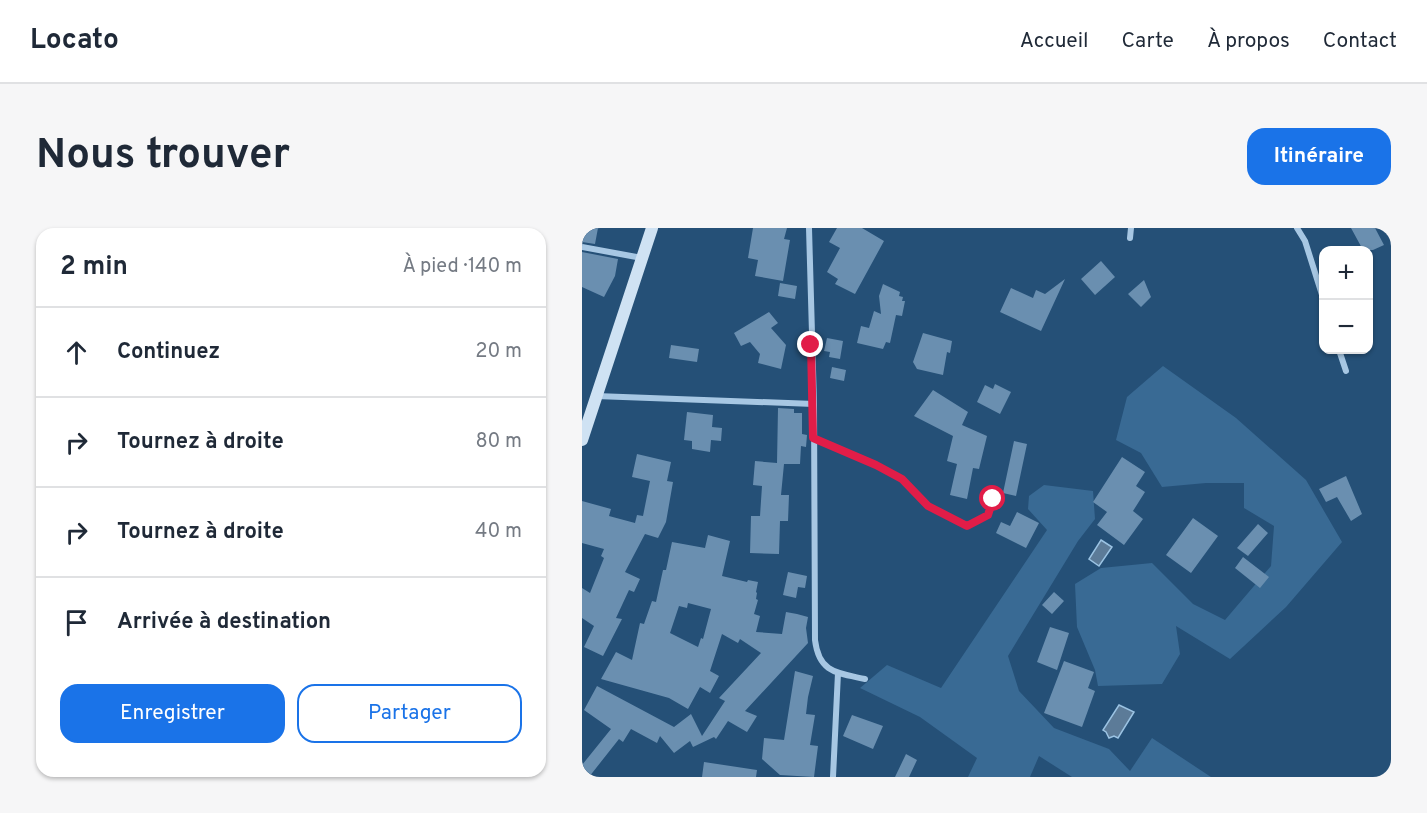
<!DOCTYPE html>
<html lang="fr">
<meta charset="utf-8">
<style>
body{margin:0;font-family:Overpass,sans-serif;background:#f6f6f7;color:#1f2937}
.controls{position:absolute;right:18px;top:18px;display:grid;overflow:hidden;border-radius:12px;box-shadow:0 2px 4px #0004}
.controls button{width:54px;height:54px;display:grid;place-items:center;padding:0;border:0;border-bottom:2px solid #e0e1e3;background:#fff;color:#1f2937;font:30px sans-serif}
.stop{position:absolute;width:18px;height:18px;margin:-14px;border:4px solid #e11d48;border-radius:50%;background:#fff}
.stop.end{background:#e11d48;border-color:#fff;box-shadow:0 2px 6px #0008}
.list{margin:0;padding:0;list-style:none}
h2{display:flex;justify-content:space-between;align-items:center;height:78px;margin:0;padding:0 24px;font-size:26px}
h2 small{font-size:20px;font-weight:400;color:#747a83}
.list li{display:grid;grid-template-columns:39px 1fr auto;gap:18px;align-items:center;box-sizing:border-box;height:90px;padding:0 24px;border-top:2px solid #e0e1e3}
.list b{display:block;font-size:22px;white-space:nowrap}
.list em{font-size:20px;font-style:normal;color:#747a83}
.actions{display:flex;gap:12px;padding:18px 24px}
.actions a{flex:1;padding:14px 0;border:2px solid #1a73e8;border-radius:18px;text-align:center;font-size:21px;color:#1a73e8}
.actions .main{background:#1a73e8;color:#fff}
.icon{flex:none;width:33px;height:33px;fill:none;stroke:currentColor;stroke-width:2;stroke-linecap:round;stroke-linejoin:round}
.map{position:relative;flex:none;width:809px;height:549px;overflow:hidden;border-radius:18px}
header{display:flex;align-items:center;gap:36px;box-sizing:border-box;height:84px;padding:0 30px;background:#fff;border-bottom:2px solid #e0e1e3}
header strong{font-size:28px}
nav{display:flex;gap:33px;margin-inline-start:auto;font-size:21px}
.intro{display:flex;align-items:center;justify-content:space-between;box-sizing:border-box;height:144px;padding:0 36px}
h1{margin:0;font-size:42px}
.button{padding:15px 27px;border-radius:18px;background:#1a73e8;color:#fff;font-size:21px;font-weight:700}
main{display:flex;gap:36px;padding:0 36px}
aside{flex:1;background:#fff;border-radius:18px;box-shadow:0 2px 4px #0004}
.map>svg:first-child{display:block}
.green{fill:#396a94}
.water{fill:#5c7b98;stroke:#9bc3e3;stroke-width:1.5}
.building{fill:#6a8fb0;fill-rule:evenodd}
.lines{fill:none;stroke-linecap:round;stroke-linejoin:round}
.path{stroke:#a7c7e3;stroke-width:3;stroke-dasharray:3 4.5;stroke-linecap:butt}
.minor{stroke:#a7c7e3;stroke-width:6}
.secondary{stroke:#cfe2f3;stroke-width:12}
.route{stroke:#e11d48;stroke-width:8}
</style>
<header>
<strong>Locato</strong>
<nav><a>Accueil</a><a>Carte</a><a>À propos</a><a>Contact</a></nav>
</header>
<div class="intro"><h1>Nous trouver</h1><a class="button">Itinéraire</a></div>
<main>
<aside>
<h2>2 min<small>À pied · 140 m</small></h2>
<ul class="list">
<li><svg class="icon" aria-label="ahead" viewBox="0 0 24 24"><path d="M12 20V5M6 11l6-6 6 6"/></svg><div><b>Continuez</b></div><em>20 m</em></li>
<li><svg class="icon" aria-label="right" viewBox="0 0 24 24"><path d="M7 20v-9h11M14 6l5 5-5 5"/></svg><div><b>Tournez à droite</b></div><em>80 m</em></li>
<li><svg class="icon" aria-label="right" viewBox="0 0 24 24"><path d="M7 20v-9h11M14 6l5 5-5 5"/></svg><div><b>Tournez à droite</b></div><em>40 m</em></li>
<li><svg class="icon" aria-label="arrive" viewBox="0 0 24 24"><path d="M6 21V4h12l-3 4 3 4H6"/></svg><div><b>Arrivée à destination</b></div></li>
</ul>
<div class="actions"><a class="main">Enregistrer</a><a>Partager</a></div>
</aside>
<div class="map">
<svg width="809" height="549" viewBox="0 0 809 549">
<rect width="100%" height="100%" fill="#255077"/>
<!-- green -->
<path class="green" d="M 581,138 L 654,190 L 724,252 L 760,314 L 704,379 L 648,431 L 594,398 L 598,426 L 580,456 L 516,458 L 513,442 L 495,399 L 493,356 L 519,340 L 570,335 L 611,376 L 643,392 L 689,338 L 692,298 L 662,280 L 662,255 L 624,255 L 580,259 L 559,225 L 534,212 L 545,169 Z
M 462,257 L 511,263 L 513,291 L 496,313 L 426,428 L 437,463 L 472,500 L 527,521 L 548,543 L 570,510 L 629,549 L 490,549 L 457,528 L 448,549 L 386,549 L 395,530 L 338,489 L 278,460 L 305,437 L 359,460 L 465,302 L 446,281 L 447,268 Z"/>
<!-- water -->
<path class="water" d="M 519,312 L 530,319 L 517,338 L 507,331 Z
M 537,477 L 552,484 L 536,510 L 532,508 L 527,510 L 524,504 L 521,502 Z"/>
<!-- building -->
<path class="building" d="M 0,0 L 16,0 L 13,16 L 0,14 Z
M 171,0 L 205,0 L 202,11 L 208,12 L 201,53 L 173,48 L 176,32 L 166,30 Z
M 255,0 L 280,0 L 302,13 L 273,66 L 253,56 L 256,51 L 245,44 L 258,20 L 247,14 Z
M 769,0 L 793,0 L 802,17 L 791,22 L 781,22 Z
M 0,24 L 36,31 L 33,48 L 22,69 L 0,59 Z
M 519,33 L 533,49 L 513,67 L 499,51 Z
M 483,51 L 459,103 L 418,84 L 429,60 L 451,70 L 454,62 L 463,66 Z
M 562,52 L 569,69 L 559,79 L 546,66 Z
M 198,55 L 215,58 L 213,71 L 196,68 Z
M 301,56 L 318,64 L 317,68 L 321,69 L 320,73 L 323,73 L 320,88 L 314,87 L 308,115 L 304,114 L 301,121 L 275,115 L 279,98 L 287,100 L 292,83 L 299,86 L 297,68 Z
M 187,84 L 196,95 L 189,100 L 204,117 L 199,141 L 176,135 L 178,126 L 168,114 L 159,118 L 152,105 Z
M 341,105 L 370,113 L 368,125 L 365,124 L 361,147 L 335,141 L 331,134 Z
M 245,110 L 261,113 L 258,131 L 247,129 L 248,124 L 242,123 Z
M 89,117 L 117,121 L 115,134 L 87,130 Z
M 250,139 L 264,142 L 262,153 L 248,150 Z
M 413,156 L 429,164 L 418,186 L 395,174 L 403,157 L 411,161 Z
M 351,162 L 386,184 L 380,197 L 405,208 L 397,241 L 391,240 L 385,271 L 368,267 L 375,236 L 365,233 L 371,208 L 332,188 Z
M 196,180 L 212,181 L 212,185 L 220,185 L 220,206 L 225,207 L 224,219 L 219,218 L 218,236 L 202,236 L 199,267 L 207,267 L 206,293 L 198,293 L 197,326 L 168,325 L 169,288 L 178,288 L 180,258 L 171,257 L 173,233 L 195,235 Z
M 105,184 L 131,187 L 130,199 L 140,200 L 139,213 L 129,212 L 128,224 L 110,221 L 110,213 L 102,212 Z
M 432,213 L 445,216 L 434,268 L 421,265 Z
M 55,226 L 89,234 L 85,253 L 91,254 L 84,294 L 76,310 L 63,306 L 43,344 L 58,351 L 52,364 L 47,362 L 34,390 L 40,391 L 21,428 L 2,419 L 12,398 L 0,390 L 0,360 L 8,365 L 22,330 L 19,328 L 22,321 L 0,315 L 0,273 L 29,281 L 27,288 L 53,295 L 55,287 L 61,288 L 68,253 L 50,249 Z
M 540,229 L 563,244 L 554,258 L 563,264 L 551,283 L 561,291 L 542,317 L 515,297 L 525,284 L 511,274 Z
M 764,248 L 780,286 L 769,293 L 755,269 L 744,274 L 737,261 Z
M 435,284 L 457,295 L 444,320 L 414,305 L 419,294 L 428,298 Z
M 611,290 L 636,308 L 609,345 L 584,327 Z
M 676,296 L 686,305 L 666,328 L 655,320 Z
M 126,307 L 148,313 L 140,348 L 165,354 L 166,352 L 176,354 L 174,364 L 175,365 L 174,371 L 176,372 L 172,386 L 178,388 L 174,404 L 200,406 L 204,384 L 215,386 L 226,389 L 224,400 L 226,415 L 163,483 L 175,488 L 165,504 L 146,493 L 134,511 L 132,509 L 111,519 L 108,513 L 92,525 L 78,508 L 75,515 L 49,501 L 41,514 L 37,511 L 7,549 L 0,549 L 0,537 L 29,501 L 2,482 L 15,458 L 92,499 L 109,486 L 120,508 L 143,473 L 137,470 L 179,425 L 158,411 L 156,415 L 140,406 L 128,443 L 137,448 L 128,465 L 118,459 L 106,481 L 87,470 L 19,451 L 34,424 L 50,432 L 58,395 L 62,396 L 70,373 L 74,374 L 81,342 L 84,342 L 90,314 L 123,320 ZM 106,375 L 129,381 L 121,411 L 119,410 L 116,419 L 88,405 L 97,378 L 105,380 Z
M 661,329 L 687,349 L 678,360 L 653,340 Z
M 206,344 L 225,348 L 223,360 L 216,359 L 214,370 L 201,367 Z
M 472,364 L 482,373 L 470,386 L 460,377 Z
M 468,399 L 487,405 L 475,442 L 455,434 Z
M 482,433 L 512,444 L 506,460 L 513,463 L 500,499 L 462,485 Z
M 213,443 L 231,448 L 226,469 L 224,486 L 233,487 L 228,517 L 236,518 L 232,549 L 198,547 L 180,531 L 182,510 L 202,512 Z
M 270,487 L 301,498 L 291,521 L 261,508 Z
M 324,526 L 335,532 L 327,549 L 313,549 Z
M 122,534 L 175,542 L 174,549 L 120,549 Z"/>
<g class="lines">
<!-- path -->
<path class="path" d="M 241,214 L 294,237 L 320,251 L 346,277 L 385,298 L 406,287 L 411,271"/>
<!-- minor -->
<path class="minor" d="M 227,0 L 232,176 L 233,412 C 237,445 255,445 283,451
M 715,0 L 723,13 L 742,73
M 548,10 L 549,0
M 0,19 L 60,30
M 757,122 L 764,143
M 14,168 L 232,176
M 251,549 L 256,445"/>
<!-- secondary -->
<path class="secondary" d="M 0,212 L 70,0"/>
</g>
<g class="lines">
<!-- route -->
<path class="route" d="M 229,117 L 231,210 L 294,237 L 320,251 L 346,278 L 385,298 L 406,287 L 411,271"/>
</g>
</svg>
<div class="controls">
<button>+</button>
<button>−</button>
</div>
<div class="stop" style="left:411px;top:271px"></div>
<div class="stop end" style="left:229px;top:117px"></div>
</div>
</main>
